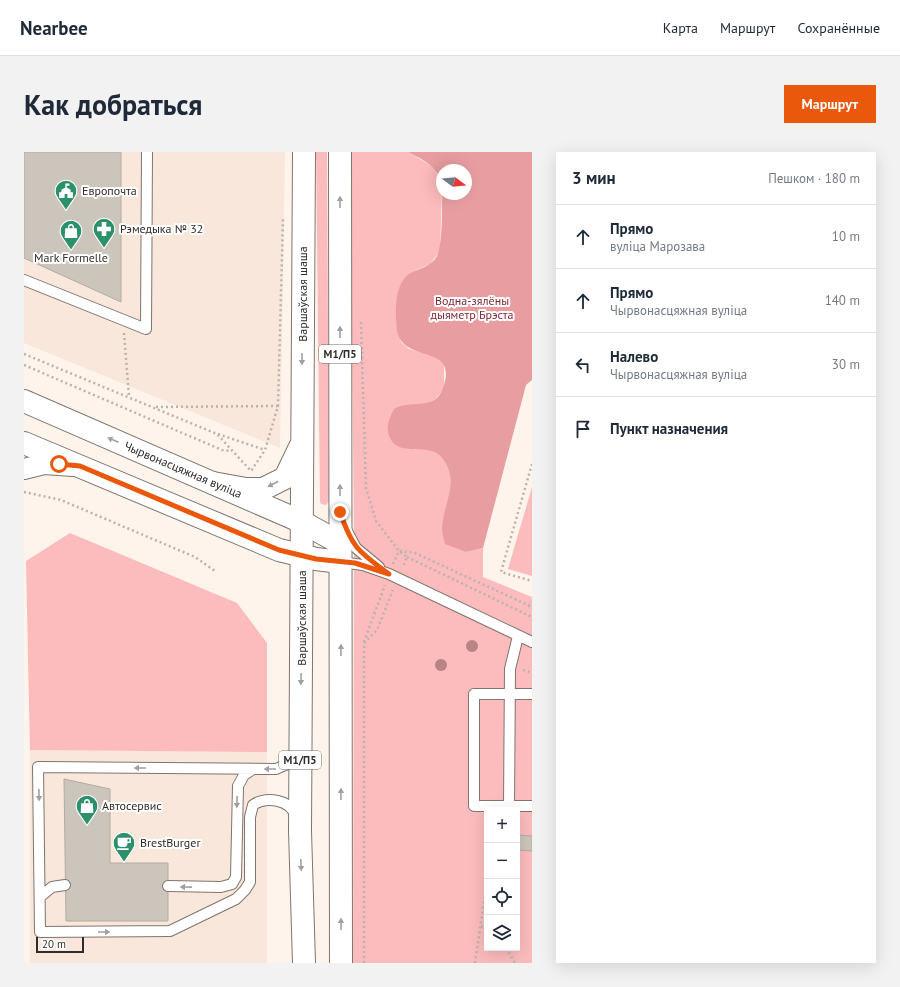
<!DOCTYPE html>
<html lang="ru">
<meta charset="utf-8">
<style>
body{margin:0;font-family:"PT Sans",sans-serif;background:#f2f2f3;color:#1f2937}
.controls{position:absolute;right:12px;bottom:12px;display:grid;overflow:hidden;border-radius:0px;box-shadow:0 4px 16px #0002}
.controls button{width:36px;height:36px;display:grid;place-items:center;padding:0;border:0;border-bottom:1px solid #e0e1e3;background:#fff;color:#1f2937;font:20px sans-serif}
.compass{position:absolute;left:412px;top:12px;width:36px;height:36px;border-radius:50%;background:#fff;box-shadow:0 4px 16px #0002;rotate:106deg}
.scale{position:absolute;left:12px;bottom:10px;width:48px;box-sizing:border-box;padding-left:4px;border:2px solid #302c29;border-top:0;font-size:11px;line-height:14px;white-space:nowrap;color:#302c29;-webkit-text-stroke:3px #fff;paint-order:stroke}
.stop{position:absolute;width:12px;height:12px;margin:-9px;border:3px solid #ea580c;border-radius:50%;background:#fff}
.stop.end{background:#ea580c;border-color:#fff;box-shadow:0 1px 4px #0008}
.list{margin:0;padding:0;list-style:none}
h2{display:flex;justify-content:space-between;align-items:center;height:52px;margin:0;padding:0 16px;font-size:17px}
h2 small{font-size:13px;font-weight:400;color:#747a83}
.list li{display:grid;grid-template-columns:26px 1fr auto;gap:12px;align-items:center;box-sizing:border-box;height:64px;padding:0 16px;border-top:1px solid #e0e1e3}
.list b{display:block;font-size:15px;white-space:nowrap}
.list p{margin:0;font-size:13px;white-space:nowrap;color:#747a83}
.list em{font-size:13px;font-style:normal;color:#747a83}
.icon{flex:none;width:22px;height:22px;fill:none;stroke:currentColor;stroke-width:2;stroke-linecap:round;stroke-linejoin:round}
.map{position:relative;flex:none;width:508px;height:811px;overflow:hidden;border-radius:0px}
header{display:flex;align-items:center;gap:24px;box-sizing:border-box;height:56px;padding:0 20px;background:#fff;border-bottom:1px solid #e0e1e3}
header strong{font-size:19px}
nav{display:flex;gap:22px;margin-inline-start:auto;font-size:14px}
.intro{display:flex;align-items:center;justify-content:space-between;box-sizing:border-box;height:96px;padding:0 24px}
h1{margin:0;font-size:28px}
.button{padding:10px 18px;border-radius:0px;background:#ea580c;color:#fff;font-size:14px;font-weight:700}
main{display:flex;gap:24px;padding:0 24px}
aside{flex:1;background:#fff;border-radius:0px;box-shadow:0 4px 16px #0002}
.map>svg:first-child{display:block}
.built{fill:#f8e7da}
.green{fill:#fcbbbc;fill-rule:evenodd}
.forest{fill:#e89ea0}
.building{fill:#cbc5bb;stroke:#b2aca2}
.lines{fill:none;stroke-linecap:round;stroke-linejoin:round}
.service-casing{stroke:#7f756e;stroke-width:12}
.minor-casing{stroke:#7f756e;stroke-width:22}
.secondary-casing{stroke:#7f756e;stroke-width:24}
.trunk-casing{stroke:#7f756e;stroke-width:24}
.path{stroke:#bbb2ac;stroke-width:2.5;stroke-dasharray:2 3;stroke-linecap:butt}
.service{stroke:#fff;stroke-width:10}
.minor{stroke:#fff;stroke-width:20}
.secondary{stroke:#fff;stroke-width:22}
.trunk{stroke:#fff;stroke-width:22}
.tree{fill:#b98486}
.oneway{fill:#a2a09f}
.route{stroke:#ea580c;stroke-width:5}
.labels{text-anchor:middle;stroke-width:4;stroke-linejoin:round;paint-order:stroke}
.shield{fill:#fff;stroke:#6e6b69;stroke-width:1}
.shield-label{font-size:11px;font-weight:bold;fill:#302c29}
.poi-label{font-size:12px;fill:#302c29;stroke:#fff;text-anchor:start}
.street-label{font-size:12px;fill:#302c29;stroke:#fff}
.park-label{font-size:12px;fill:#7f2933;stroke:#fff}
</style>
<header>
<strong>Nearbee</strong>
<nav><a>Карта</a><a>Маршрут</a><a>Сохранённые</a></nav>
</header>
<div class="intro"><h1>Как добраться</h1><a class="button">Маршрут</a></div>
<main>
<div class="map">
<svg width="508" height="811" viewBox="0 0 508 811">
<rect width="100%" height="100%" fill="#fff4ec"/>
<!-- built -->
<path class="built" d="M 0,0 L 261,0 L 256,296 L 0,191 Z
M 6,598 L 243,600 L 243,811 L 6,811 Z"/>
<!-- green -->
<path class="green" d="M 292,0 L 303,0 L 305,349 L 302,353 L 297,352 L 296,349 Z
M 326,0 L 384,0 L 411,16 L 416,23 L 418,35 L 416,99 L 406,112 L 392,118 L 374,142 L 372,170 L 377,190 L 385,197 L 411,204 L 417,207 L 420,213 L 420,235 L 416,242 L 410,248 L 402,252 L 393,253 L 383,297 C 390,297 398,296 405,297 C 440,304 423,356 418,378 L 442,400 L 459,396 L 459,425 L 508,445 L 508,811 L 329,811 L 330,386 ZM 463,658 L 493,658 L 493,796 L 463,796 Z
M 508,335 L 508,424 L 484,417 Z
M 46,381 L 213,451 L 243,491 L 243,600 L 6,598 L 2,409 Z"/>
<!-- forest -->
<path class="forest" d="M 384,0 L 508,0 L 508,228 L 502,233 L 459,396 L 442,400 L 421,392 C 420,387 418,382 418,377 C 419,352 436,330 419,307 C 406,288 376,307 366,286 C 361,276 365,267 370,257 C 385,247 411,260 419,236 C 435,190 380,213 373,179 C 371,163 370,132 385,122 C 395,116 407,115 413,104 C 419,93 418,50 418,35 L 418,42 L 442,42 L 442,18 L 418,18 L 418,32 C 414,14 399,8 384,0 Z"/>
<!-- building -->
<path class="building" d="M 0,0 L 97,0 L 97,150 L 0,106 Z
M 40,627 L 86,637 L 86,711 L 144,711 L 144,769 L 42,769 Z
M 493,683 L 508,684 L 508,699 L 493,698 Z"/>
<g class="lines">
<!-- service casing -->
<g class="service-casing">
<path id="service" d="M 0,128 L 122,177 L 123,0
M 322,377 L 332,396 L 355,415
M 316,410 L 339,413 L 365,422 L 508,490
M 494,484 L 486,517 L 485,654 L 508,654
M 485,654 L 450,654 L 450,542 L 508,542
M 272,665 C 267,647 242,644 229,653 L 226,665 L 226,730 L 221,738 L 212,747 L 146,779 L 16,780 L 14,615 L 252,617 L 266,611 L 273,602
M 144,734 L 197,735 L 208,732 L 212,725 L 214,634 L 220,623 L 229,617
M 16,745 L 28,735 L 41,733"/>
</g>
<!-- minor casing -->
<g class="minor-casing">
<path id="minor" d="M 0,317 L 20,312 L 49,314"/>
</g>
<!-- secondary casing -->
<g class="secondary-casing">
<path id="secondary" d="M 0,249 L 278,370 L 316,391
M 0,291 L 255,398 L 292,407 L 316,410"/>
</g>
<!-- trunk casing -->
<g class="trunk-casing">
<path id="trunk" d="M 280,0 L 276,679 L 280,811
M 316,0 L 317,811
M 189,331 L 222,337 L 239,337 L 261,326 L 276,295"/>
</g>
<!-- path -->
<path class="path" d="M 337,170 L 342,336 L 352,369 L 375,399 L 383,405 L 379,415
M 100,181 L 105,245
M 0,202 L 193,282 L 227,319 L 241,298 L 254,254 L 259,67
M 0,213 L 198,298 L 208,299
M 132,255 L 254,254
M 194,282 L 241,298
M 508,312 L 477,420 L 508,429
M 0,340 L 37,348 L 171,405 L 191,419
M 383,405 L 508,465
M 369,412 L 375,399 L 391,401 L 508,455
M 340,490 L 361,433
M 499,518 L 508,521
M 457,774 L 463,778
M 482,796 L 491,811
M 340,811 L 340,491 L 353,478 L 369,438
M 451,811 L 463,730"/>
<!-- service -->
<use href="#service" class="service"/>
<!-- minor -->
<use href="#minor" class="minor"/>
<!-- secondary -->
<use href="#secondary" class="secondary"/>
<!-- trunk -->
<use href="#trunk" class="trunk"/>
</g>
<!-- trees -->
<g class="tree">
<circle cx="448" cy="494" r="6"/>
<circle cx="417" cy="513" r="6"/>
</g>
<!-- one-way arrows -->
<defs><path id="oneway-solid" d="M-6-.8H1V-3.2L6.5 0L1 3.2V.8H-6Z"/></defs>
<g class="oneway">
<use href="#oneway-solid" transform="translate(316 50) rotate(-90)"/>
<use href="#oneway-solid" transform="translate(316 180) rotate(-90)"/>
<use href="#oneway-solid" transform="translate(278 207) rotate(90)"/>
<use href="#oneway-solid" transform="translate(89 288) rotate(-157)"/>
<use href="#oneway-solid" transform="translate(249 332) rotate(152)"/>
<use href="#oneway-solid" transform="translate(316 338) rotate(-90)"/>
<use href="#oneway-solid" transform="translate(317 498) rotate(-90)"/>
<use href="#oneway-solid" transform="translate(277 527) rotate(91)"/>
<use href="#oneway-solid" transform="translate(116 616) rotate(-180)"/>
<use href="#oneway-solid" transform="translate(246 617) rotate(180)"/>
<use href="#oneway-solid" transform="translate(317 642) rotate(-90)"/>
<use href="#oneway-solid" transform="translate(15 643) rotate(89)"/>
<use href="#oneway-solid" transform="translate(213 650) rotate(92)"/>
<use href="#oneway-solid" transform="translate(277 713) rotate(88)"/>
<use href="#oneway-solid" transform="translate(162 735) rotate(-179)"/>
<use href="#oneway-solid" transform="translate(317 772) rotate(-90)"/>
<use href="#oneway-solid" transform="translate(80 780)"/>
</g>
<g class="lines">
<!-- route -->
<path class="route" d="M 35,312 L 56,314 L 255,398 L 292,407 L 331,411 L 365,422 C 335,400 328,396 316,360"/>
</g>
<!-- icons -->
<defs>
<g id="civic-pin" transform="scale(1.15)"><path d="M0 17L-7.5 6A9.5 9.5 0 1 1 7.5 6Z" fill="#2c906a" stroke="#fff"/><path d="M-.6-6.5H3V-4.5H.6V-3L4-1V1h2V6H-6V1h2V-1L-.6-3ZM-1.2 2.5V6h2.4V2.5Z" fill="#fff"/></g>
<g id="pharmacy-pin" transform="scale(1.15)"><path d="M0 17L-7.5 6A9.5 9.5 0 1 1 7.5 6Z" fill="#2c906a" stroke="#fff"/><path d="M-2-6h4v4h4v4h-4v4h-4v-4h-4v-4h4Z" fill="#fff"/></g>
<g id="shop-pin" transform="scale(1.15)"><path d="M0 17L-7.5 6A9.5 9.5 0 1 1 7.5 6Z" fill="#2c906a" stroke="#fff"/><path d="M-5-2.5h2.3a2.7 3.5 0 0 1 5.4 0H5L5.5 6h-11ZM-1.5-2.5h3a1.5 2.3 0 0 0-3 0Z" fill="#fff"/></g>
<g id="cafe-pin" transform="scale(1.15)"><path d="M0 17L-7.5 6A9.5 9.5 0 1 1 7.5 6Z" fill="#2c906a" stroke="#fff"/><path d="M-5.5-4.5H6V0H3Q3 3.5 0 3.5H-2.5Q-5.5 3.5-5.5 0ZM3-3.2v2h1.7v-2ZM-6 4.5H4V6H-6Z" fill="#fff"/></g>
</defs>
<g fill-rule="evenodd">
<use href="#civic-pin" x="42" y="39"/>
<use href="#pharmacy-pin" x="80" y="77"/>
<use href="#shop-pin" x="47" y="79"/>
<use href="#shop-pin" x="63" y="654"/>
<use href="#cafe-pin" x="100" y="691"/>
</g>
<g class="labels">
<!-- shield labels -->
<g class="shield">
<rect x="295" y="193" width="42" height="18" rx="3"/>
<rect x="255" y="599" width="42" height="18" rx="3"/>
</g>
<g class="shield-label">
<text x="316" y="206">М1/П5</text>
<text x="276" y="612">М1/П5</text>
</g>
<!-- poi labels -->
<g class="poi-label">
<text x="58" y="43">Европочта</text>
<text x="96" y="81">Рэмедыка № 32</text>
<text x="47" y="110" text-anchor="middle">Mark Formelle</text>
<text x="78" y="658">Автосервис</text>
<text x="116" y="695">BrestBurger</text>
</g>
<!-- street labels -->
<g class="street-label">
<text transform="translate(279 142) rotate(-90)" y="4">Варшаўская шаша</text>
<text transform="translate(159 318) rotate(23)" y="4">Чырвонасцяжная вуліца</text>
<text transform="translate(278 466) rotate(-90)" y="4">Варшаўская шаша</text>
</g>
<!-- park labels -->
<g class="park-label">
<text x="448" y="153">Водна-зялёны<tspan x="448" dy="14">дыяметр Брэста</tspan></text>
</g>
</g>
</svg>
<div class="controls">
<button>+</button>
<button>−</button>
<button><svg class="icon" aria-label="locate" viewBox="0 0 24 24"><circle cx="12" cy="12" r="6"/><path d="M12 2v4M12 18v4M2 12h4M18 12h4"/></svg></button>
<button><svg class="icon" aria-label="layers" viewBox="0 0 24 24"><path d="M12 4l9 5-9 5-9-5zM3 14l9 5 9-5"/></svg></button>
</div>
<svg class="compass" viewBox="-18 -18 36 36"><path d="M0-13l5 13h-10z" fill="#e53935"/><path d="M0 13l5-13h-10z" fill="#747a83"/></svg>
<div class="scale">20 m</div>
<div class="stop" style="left:35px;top:312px"></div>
<div class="stop end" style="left:316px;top:360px"></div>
</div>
<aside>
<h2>3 мин<small>Пешком · 180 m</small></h2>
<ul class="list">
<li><svg class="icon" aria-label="ahead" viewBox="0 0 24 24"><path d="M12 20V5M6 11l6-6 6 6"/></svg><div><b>Прямо</b><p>вуліца Марозава</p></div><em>10 m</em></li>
<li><svg class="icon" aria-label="ahead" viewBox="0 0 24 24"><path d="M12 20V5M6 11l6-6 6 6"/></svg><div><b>Прямо</b><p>Чырвонасцяжная вуліца</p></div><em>140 m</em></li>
<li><svg class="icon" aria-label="left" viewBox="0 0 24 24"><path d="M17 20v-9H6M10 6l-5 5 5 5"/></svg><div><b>Налево</b><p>Чырвонасцяжная вуліца</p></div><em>30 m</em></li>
<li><svg class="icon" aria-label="arrive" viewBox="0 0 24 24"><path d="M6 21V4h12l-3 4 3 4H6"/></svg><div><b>Пункт назначения</b></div></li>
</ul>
</aside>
</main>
